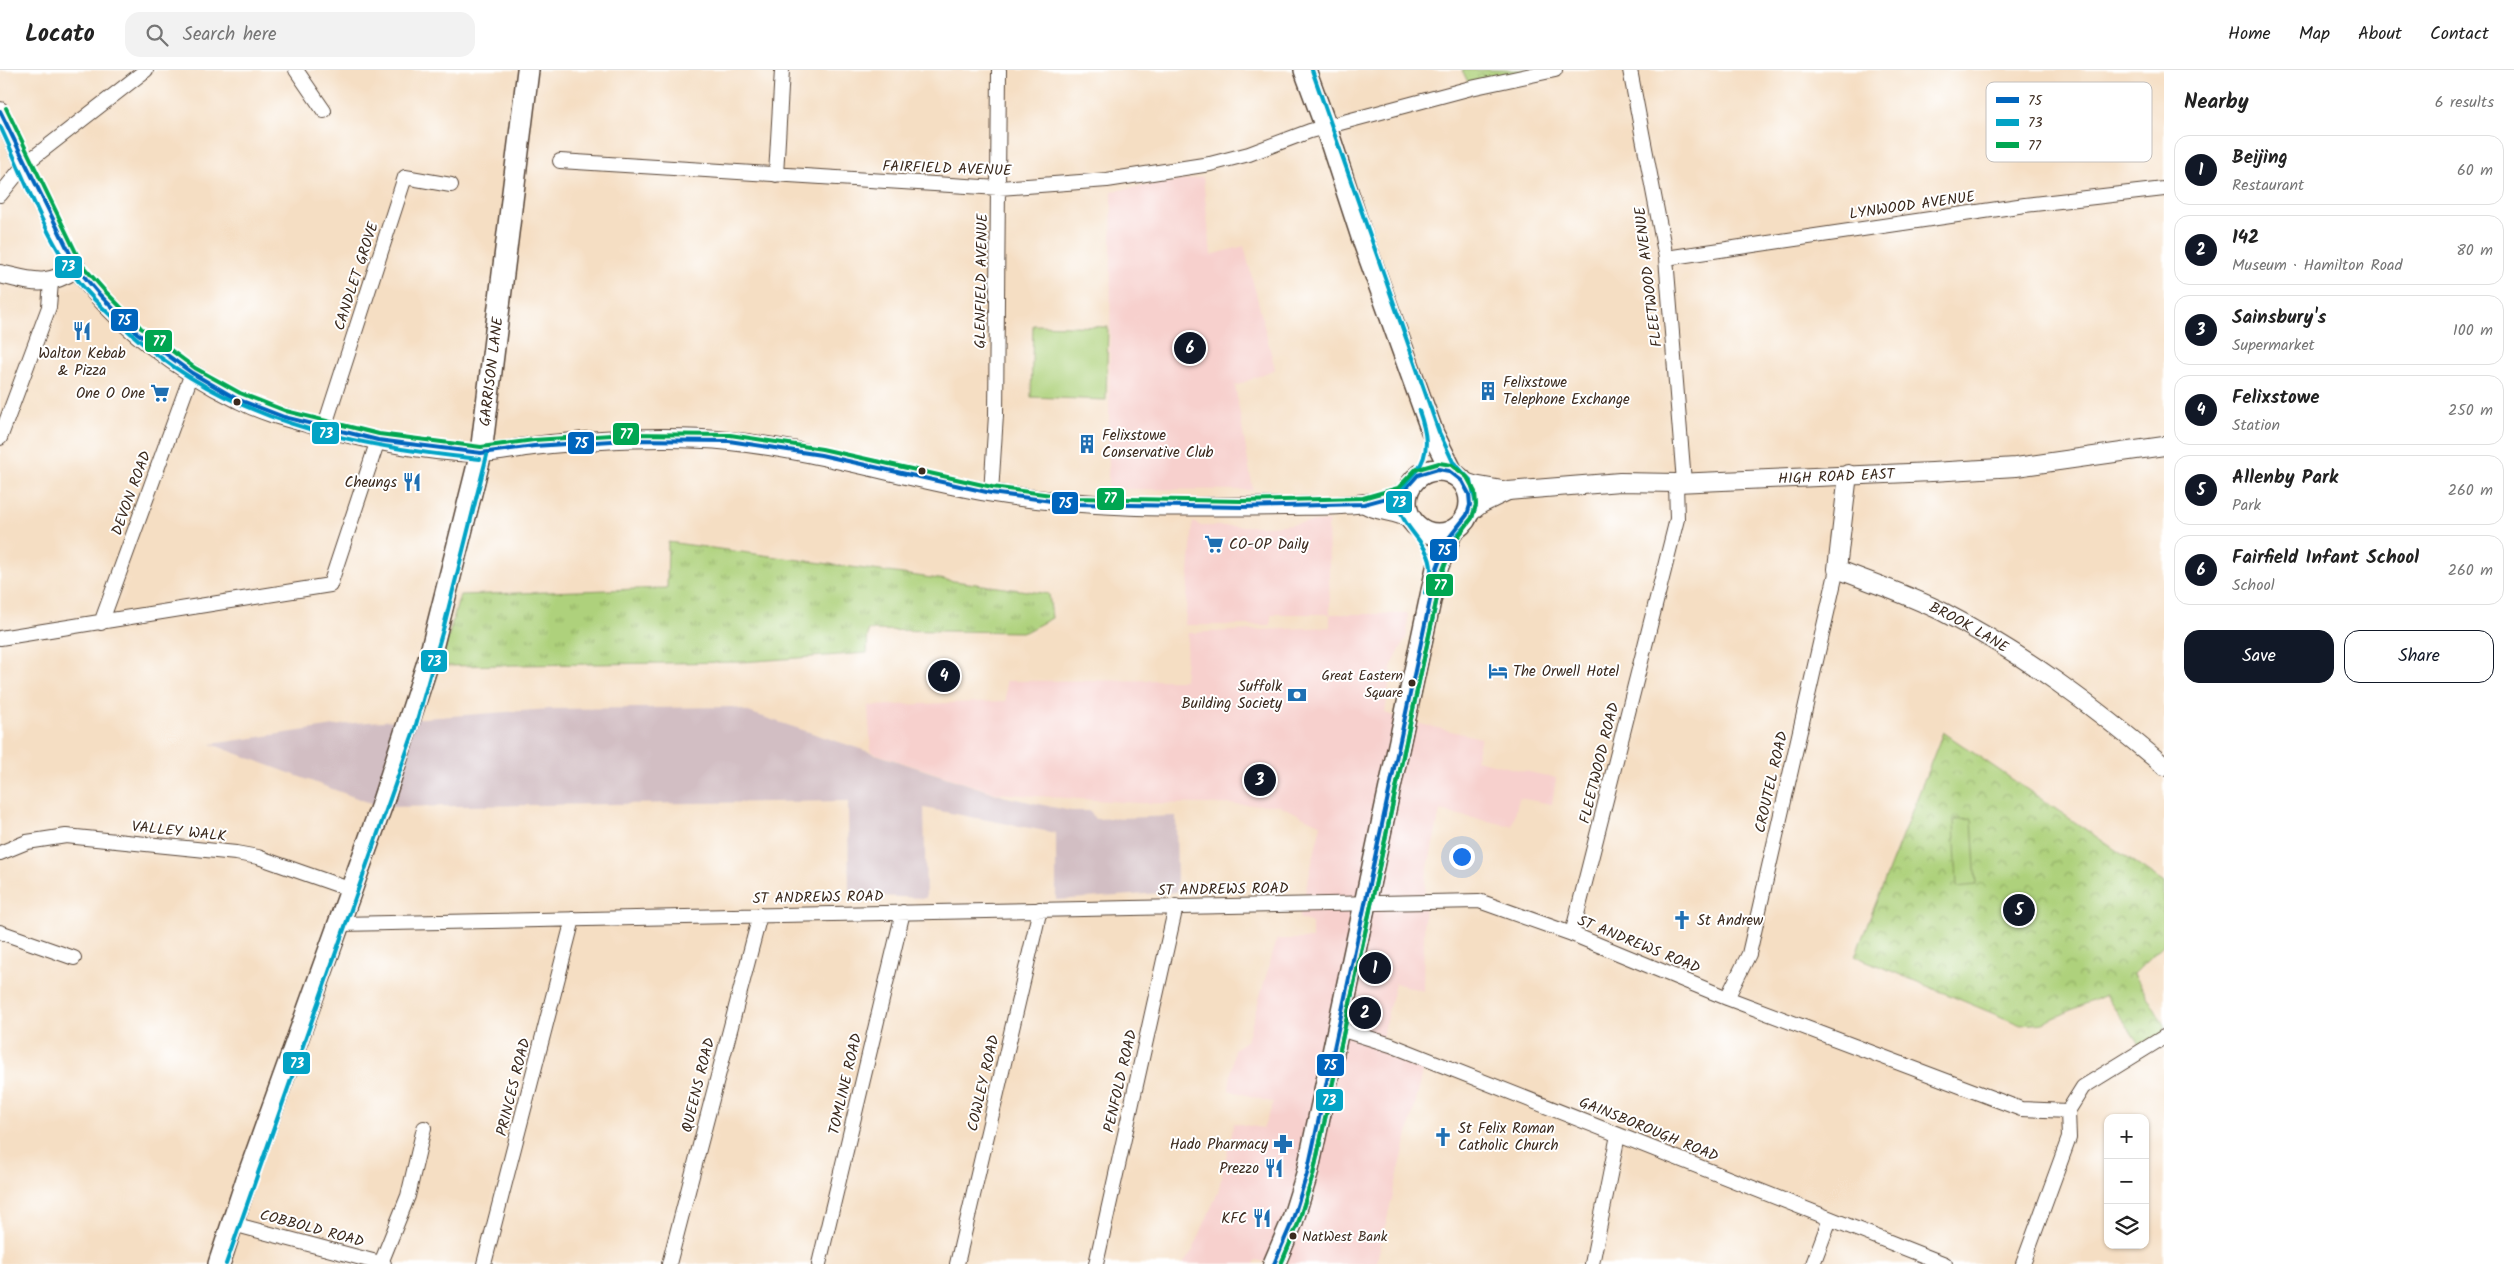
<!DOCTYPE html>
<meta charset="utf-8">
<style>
body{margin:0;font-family:Kalam,sans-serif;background:#f2f2f2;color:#222}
.controls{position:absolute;right:15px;bottom:15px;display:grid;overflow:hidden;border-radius:10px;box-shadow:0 1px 4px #0004}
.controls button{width:45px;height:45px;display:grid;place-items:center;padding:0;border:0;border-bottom:1px solid #e0e0e0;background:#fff;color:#222;font:25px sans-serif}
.you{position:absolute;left:1461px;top:786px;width:18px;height:18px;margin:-12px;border:4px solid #fff;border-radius:50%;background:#1a73e8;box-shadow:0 0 0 8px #1a73e833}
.badge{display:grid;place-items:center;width:32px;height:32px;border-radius:50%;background:#111827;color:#fff;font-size:16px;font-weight:700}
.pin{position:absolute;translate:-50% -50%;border:2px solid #fff;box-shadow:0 1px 5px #0006}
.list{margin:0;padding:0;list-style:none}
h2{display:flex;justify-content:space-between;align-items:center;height:65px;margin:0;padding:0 20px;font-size:21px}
h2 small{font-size:16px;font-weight:400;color:#767676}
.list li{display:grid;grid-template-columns:32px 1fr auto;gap:15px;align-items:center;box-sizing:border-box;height:70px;margin:0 10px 10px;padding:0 10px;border:1px solid #e0e0e0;border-radius:15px}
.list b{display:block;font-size:19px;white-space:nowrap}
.list p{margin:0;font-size:16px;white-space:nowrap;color:#767676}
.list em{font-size:16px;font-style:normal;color:#767676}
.actions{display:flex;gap:10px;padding:15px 20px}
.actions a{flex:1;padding:11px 0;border:1px solid #111827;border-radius:15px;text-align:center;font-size:18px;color:#111827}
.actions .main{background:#111827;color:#fff}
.icon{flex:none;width:28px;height:28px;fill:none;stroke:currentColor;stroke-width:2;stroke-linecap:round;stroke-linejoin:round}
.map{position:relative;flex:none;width:2164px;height:1194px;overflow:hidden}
header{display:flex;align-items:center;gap:30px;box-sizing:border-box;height:70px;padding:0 25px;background:#fff;border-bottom:1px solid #e0e0e0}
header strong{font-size:24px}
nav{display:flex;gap:28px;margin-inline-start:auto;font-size:18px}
.search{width:350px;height:45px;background:#f2f2f2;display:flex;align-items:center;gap:12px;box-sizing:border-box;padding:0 18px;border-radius:15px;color:#767676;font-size:19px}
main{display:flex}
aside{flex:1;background:#fff}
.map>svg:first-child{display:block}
.built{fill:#f7d0cd}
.industrial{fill:#d2bec3}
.grass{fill:url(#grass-tufts);stroke:#747e4c}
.park{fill:url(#park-crowns);stroke:#747e4c}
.pitch{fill:#aed17b;stroke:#747e4c}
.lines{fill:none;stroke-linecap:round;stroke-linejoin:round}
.minor-casing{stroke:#574537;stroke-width:16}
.tertiary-casing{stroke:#574537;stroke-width:20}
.primary-casing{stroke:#574537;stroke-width:24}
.minor{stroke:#fff;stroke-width:14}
.tertiary{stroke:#fff;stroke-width:18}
.primary{stroke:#fff;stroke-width:21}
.bus-1-casing{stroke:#fff;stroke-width:8}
.bus-2-casing{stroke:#fff;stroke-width:8}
.bus-3-casing{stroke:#fff;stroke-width:8}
.bus-1{stroke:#0065bd;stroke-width:4}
.bus-2{stroke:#03a3c5;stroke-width:4}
.bus-3{stroke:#00a651;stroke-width:4}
.bus-dot{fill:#3b2a1e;stroke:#fff;stroke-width:2}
.labels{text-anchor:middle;stroke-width:4;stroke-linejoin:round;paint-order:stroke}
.bus-label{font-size:14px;fill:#3b2a1e;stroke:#fff;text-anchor:end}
.street-label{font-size:15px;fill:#3b2a1e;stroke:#fff}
.poi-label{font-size:15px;fill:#3b2a1e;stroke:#fff;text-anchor:start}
.key{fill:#fff;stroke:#c4bfbc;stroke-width:1}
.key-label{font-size:14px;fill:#3b2a1e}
.line-badge{stroke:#fff;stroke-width:2}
.badge-label{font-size:14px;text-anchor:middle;font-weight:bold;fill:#fff}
</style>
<header>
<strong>Locato</strong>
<div class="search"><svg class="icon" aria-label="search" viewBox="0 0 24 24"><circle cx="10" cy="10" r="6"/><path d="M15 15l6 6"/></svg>Search here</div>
<nav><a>Home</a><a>Map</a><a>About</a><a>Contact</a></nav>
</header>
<main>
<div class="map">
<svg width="2164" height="1194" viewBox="0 0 2164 1194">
<defs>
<pattern id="grass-tufts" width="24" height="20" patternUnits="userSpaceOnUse" patternTransform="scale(1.25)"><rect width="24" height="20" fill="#aed17b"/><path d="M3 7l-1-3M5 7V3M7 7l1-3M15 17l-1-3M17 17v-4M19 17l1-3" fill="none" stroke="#8faa64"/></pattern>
<pattern id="park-crowns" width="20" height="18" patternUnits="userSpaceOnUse" patternTransform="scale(1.25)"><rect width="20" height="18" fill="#aed17b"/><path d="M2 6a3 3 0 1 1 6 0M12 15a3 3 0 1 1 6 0" fill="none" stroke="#8faa64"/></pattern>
</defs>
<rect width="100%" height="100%" fill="#fff"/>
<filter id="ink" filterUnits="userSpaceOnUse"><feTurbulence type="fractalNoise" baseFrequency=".02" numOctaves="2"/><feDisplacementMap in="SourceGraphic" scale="10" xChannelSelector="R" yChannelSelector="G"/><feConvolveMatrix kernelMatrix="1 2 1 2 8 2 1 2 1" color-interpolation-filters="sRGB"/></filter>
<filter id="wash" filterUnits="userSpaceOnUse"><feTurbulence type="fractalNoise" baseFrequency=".0096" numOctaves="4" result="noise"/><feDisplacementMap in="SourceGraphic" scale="20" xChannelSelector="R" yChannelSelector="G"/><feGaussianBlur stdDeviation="1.12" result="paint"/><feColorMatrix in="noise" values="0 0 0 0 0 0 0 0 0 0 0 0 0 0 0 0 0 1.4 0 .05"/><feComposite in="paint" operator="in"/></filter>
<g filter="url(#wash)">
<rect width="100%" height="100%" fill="#f5dec3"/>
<!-- built -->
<path class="built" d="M 1203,107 L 1211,185 L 1244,176 L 1275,299 L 1235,316 L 1253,420 L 1108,419 L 1112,121 Z
M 1328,451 L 1330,544 L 1408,544 L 1407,566 L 1392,595 L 1385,643 L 1416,653 L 1481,668 L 1475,690 L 1556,708 L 1552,734 L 1519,728 L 1512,756 L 1440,741 L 1425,811 L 1423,921 L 1395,913 L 1379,980 L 1424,998 L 1376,1194 L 1276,1194 L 1256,1190 L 1254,1194 L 1183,1194 L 1193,1180 L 1218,1122 L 1234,1053 L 1263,1058 L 1274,1033 L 1229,1020 L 1234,979 L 1247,970 L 1277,869 L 1312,869 L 1312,853 L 1299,848 L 1321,755 L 1279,735 L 1138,733 L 996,723 L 871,682 L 868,636 L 1006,631 L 1006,611 L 1184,610 L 1188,563 L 1330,557 L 1330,544 L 1271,544 L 1271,555 L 1185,555 L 1193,452 L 1201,456 L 1269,456 Z"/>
<!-- industrial -->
<path class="industrial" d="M 733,637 L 1006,727 L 1071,741 L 1090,741 L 1095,749 L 1176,746 L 1177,822 L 1056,830 L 1056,763 L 924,738 L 926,828 L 849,825 L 848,731 L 381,737 L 211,674 L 355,653 L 550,639 Z"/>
<!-- grass -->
<path class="grass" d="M 668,472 L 1049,524 L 1052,548 L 1025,562 L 868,560 L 867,583 L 741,592 L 440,596 L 460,525 L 667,518 Z"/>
<!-- park -->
<path class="park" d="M 1462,0 L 1555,0 L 1471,18 Z
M 1943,662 L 2164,813 L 2164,874 L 2134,904 L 2164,955 L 2164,967 L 2144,981 L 2105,925 L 2043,953 L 2021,955 L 1855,886 Z"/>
<!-- pitch -->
<path class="pitch" d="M 1033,255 L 1108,257 L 1106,330 L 1031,327 Z
M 1972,749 L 1976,815 L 1957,817 L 1954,750 Z"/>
</g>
<g filter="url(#ink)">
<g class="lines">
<!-- minor casing -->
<g class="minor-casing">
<path id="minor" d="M 296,0 L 324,41
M 1630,0 L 1666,188 L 1684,412
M 560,91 L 999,118 L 1107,110 L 1210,94 L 1249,84 L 1310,61 L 1471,18 L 1555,0
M 776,105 L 782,0
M 0,125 L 25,94 L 146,0
M 1666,188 L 2025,135 L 2164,119
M 324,358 L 405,107 L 451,115
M 0,368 L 49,237 L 51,212
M 991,423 L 996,345 L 999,0
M 101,553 L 192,303
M 0,568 L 330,515 L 378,370
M 0,783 L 27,772 L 66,766 L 236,783 L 258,787 L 352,820
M 340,854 L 1479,831 L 1572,864 L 1727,928 L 2021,1039 L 2068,1041
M 0,862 L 74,888
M 1572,864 L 1677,449 L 1676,413
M 1727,928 L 1749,884 L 1837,499
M 1340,959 L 1391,975 L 1945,1194
M 233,1154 L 384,1194
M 381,1193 L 408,1126 L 424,1058
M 484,1194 L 573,849
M 669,1194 L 760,845
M 819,1194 L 903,842
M 957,1194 L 1040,839
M 1096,1194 L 1176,836
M 1592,1194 L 1618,1065
M 1813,1194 L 1830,1149
M 2023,1194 L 2069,1068 L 2068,1041 L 2083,1017 L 2164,967"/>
</g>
<!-- tertiary casing -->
<g class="tertiary-casing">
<g id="tertiary">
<path d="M 0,41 C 24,92 46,149 76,197 C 113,253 181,301 240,330 C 261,341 284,347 307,353 C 362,368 421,382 478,383 C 496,383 515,378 533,376 C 597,369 666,365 730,371 C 819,380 905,408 993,423 C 1089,439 1187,437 1285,436 C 1318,435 1381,439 1408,419"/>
<path d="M 0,204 C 34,212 46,218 77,198"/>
<path id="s1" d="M 1848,404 L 1837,499 C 1872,513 1909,525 1943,542 C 2024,584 2095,637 2164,696"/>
<path id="s2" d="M 1462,411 L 1474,415 L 1508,421 L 1620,412 L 1676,413 L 1932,402 L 2016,397 L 2164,376"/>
<path d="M 1365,434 C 1379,443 1397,440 1411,450"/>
<path d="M 1467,445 L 1481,434 L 1508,421"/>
</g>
</g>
<!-- primary casing -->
<g class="primary-casing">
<g id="primary">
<path d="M 1305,0 L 1326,57 L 1362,167 L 1433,364 L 1453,404"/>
<circle cx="1438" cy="432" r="32"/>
<path id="s3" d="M 219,1194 L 248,1106 L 381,737 L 430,586 L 481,383 L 528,0"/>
<path d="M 1274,1194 L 1292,1152 L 1307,1104 L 1437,498 L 1452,461"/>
</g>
</g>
<!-- minor -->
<use href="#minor" class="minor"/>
<!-- tertiary -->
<use href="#tertiary" class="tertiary"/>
<!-- primary -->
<use href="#primary" class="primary"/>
<!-- bus-1 casing -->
<g class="bus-1-casing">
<path id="bus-1" d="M 0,41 L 77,198 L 99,224 L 137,263 L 192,303 L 237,329 L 284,347 L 378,370 L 481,383 L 534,376 L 627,370 L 729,371 L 821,385 L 991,423 L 1074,434 L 1242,437 L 1364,434 L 1401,424 L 1418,405 L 1438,399 L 1449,401 L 1462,411 L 1469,424 L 1470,435 L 1467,445 L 1448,469 L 1437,498 L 1307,1104 L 1292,1152 L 1274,1194"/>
</g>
<!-- bus-2 casing -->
<g class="bus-2-casing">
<path id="bus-2" d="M 0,56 C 23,104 41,157 72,202 C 86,223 106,242 126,259 C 226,351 349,376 480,389
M 1419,341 C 1426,361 1431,382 1417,400 C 1408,410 1399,418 1399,432 C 1399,458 1432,473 1431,501 C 1430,508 1427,516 1425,523
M 226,1194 L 415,658 L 444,556 L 487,385
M 1281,1194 L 1298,1154 L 1313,1105 L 1443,500 L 1457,465 L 1472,448 L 1476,435 L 1471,411 L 1453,392 L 1439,362 L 1312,0"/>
</g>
<!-- bus-3 casing -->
<g class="bus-3-casing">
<path id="bus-3" d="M 6,38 L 82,195 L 104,220 L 141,258 L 195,298 L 240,323 L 286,341 L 379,364 L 481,377 L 534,370 L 627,364 L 730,365 L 822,379 L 992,417 L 1074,428 L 1242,431 L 1363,428 L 1398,418 L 1415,400 L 1439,393 L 1452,395 L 1467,407 L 1475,422 L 1476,435 L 1472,448 L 1454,472 L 1443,500 L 1313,1105 L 1298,1154 L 1281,1194"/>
</g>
<!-- bus-1 -->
<use href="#bus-1" class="bus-1"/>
<!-- bus-2 -->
<use href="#bus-2" class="bus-2"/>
<!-- bus-3 -->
<use href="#bus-3" class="bus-3"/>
</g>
</g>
<!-- icons -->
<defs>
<g id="restaurant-bare" transform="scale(1.5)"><path d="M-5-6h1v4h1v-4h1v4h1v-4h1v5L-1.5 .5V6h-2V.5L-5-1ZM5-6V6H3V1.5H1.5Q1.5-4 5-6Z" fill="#1f6fb2" stroke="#fff" stroke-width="2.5" paint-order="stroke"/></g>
<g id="building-bare" transform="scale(1.5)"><path d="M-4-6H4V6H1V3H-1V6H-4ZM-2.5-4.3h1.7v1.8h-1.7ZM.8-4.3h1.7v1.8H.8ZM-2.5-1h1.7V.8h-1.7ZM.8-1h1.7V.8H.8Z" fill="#1f6fb2" stroke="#fff" stroke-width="2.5" paint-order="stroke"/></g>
<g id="supermarket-bare" transform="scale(1.5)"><path d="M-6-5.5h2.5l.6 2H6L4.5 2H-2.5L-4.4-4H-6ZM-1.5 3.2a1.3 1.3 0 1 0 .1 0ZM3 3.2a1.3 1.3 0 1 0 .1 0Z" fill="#1f6fb2" stroke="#fff" stroke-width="2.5" paint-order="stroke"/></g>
<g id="hotel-bare" transform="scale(1.5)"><path d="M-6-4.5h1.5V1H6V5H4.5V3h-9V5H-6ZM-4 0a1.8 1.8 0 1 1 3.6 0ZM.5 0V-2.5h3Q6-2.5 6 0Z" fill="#1f6fb2" stroke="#fff" stroke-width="2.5" paint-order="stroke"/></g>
<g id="bank-bare" transform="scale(1.5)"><path d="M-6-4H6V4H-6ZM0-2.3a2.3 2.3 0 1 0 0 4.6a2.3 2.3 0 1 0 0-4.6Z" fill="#1f6fb2" stroke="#fff" stroke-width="2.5" paint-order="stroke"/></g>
<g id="church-bare" transform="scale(1.5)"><path d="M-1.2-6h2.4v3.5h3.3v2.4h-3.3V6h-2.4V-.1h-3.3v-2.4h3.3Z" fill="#1f6fb2" stroke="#fff" stroke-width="2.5" paint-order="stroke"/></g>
<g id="pharmacy-bare" transform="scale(1.5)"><path d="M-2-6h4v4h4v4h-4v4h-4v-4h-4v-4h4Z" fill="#1f6fb2" stroke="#fff" stroke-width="2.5" paint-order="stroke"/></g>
</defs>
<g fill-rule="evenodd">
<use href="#restaurant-bare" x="82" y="261"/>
<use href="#building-bare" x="1488" y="321"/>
<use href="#supermarket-bare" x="160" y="323"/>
<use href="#building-bare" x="1087" y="374"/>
<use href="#restaurant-bare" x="412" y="412"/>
<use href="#supermarket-bare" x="1214" y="474"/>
<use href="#hotel-bare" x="1498" y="601"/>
<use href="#bank-bare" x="1297" y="625"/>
<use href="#church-bare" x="1682" y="850"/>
<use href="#church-bare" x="1443" y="1067"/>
<use href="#pharmacy-bare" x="1283" y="1074"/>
<use href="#restaurant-bare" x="1274" y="1098"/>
<use href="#restaurant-bare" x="1262" y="1148"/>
</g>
<!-- markers -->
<g class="bus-dot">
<circle cx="237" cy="332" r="4.5"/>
<circle cx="922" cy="401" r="4.5"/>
<circle cx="1412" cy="613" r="4.5"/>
<circle cx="1293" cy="1166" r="4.5"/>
</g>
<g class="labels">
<!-- bus labels -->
<g class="bus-label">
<text x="1403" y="610">Great Eastern<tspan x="1403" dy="17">Square</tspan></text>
<text x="1302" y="1171" text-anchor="start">NatWest Bank</text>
</g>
<!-- street labels -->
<g class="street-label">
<text transform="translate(947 98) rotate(2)" y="5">FAIRFIELD AVENUE</text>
<text transform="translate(1912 135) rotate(-8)" y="5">LYNWOOD AVENUE</text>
<text transform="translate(356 206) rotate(-72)" y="5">CANDLET GROVE</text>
<text transform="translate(1648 207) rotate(-97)" y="5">FLEETWOOD AVENUE</text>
<text transform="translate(981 211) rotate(-89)" y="5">GLENFIELD AVENUE</text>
<text dy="5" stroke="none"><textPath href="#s3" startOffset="935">GARRISON LANE</textPath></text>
<text dy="5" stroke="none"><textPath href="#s2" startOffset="376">HIGH ROAD EAST</textPath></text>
<text transform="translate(131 423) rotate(-70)" y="5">DEVON ROAD</text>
<text dy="5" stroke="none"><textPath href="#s1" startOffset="240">BROOK LANE</textPath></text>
<text transform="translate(1599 693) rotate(-76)" y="5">FLEETWOOD ROAD</text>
<text transform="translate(1771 712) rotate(-77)" y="5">CROUTEL ROAD</text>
<text transform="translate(179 761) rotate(6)" y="5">VALLEY WALK</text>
<text transform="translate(1223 819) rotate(-1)" y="5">ST ANDREWS ROAD</text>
<text transform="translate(818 827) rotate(-1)" y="5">ST ANDREWS ROAD</text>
<text transform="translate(1639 874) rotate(22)" y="5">ST ANDREWS ROAD</text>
<text transform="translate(1120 1011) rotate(-77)" y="5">PENFOLD ROAD</text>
<text transform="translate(983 1013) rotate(-77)" y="5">COWLEY ROAD</text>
<text transform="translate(845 1014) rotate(-77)" y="5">TOMLINE ROAD</text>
<text transform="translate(698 1015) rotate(-76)" y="5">QUEENS ROAD</text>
<text transform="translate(513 1017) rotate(-76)" y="5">PRINCES ROAD</text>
<text transform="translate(1649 1059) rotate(22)" y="5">GAINSBOROUGH ROAD</text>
<text transform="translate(312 1158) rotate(15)" y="5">COBBOLD ROAD</text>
</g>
<!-- poi labels -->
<g class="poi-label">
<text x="82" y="288" text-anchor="middle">Walton Kebab<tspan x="82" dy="17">&amp; Pizza</tspan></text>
<text x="1503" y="317">Felixstowe<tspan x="1503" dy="17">Telephone Exchange</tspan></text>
<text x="145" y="328" text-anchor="end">One O One</text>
<text x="1102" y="370">Felixstowe<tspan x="1102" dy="17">Conservative Club</tspan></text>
<text x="397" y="417" text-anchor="end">Cheungs</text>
<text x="1229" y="479">CO-OP Daily</text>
<text x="1513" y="606">The Orwell Hotel</text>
<text x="1282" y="621" text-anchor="end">Suffolk<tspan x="1282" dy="17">Building Society</tspan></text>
<text x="1697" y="855">St Andrew</text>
<text x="1458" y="1063">St Felix Roman<tspan x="1458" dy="17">Catholic Church</tspan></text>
<text x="1268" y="1079" text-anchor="end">Hado Pharmacy</text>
<text x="1259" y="1103" text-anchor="end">Prezzo</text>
<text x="1247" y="1153" text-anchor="end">KFC</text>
</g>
</g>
<!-- legend -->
<rect x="1986" y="12" width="166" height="80" rx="8" class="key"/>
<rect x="1996" y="27" width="23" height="6" fill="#0065bd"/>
<rect x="1996" y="49" width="23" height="7" fill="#03a3c5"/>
<rect x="1996" y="72" width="23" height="6" fill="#00a651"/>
<g class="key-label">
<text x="2028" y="35">75</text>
<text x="2028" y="57">73</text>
<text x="2028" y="80">77</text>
</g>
<g class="line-badge">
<rect x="54" y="185" width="29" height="24" rx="5" fill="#03a3c5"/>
<rect x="110" y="238" width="29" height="24" rx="5" fill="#0065bd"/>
<rect x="144" y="259" width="29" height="24" rx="5" fill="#00a651"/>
<rect x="311" y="351" width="29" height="24" rx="5" fill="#03a3c5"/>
<rect x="612" y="352" width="28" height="24" rx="5" fill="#00a651"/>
<rect x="567" y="361" width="28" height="24" rx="5" fill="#0065bd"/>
<rect x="1096" y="417" width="29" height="24" rx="5" fill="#00a651"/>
<rect x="1385" y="420" width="28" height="24" rx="5" fill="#03a3c5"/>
<rect x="1051" y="421" width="28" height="24" rx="5" fill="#0065bd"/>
<rect x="1429" y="468" width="29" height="24" rx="5" fill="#0065bd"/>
<rect x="1425" y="503" width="29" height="24" rx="5" fill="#00a651"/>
<rect x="420" y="579" width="28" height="24" rx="5" fill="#03a3c5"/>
<rect x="282" y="981" width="29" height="24" rx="5" fill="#03a3c5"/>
<rect x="1316" y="983" width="29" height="24" rx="5" fill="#0065bd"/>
<rect x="1315" y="1018" width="29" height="24" rx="5" fill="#03a3c5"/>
</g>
<g class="badge-label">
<text x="68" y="201">73</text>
<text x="124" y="255">75</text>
<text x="159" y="276">77</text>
<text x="326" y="368">73</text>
<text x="626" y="369">77</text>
<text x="581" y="378">75</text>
<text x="1110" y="433">77</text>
<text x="1399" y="437">73</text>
<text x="1065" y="438">75</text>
<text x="1444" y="485">75</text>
<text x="1440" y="520">77</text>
<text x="434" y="596">73</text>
<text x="297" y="998">73</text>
<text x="1330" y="1000">75</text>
<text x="1329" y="1035">73</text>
</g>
</svg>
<div class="controls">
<button>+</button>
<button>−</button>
<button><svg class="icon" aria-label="layers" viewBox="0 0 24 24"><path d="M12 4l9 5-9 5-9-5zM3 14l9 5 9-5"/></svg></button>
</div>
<div class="you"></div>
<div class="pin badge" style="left:1375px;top:898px">1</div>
<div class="pin badge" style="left:1365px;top:943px">2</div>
<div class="pin badge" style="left:1260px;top:710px">3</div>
<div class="pin badge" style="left:944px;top:606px">4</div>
<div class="pin badge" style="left:2019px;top:840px">5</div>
<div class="pin badge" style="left:1190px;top:278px">6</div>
</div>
<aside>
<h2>Nearby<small>6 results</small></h2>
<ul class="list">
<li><span class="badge">1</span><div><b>Beijing</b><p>Restaurant</p></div><em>60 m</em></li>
<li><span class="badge">2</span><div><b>142</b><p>Museum · Hamilton Road</p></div><em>80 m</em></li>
<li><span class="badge">3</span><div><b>Sainsbury's</b><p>Supermarket</p></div><em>100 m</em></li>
<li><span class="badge">4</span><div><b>Felixstowe</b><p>Station</p></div><em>250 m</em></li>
<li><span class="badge">5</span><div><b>Allenby Park</b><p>Park</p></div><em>260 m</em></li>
<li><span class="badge">6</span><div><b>Fairfield Infant School</b><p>School</p></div><em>260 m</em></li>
</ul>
<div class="actions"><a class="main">Save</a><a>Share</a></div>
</aside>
</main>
